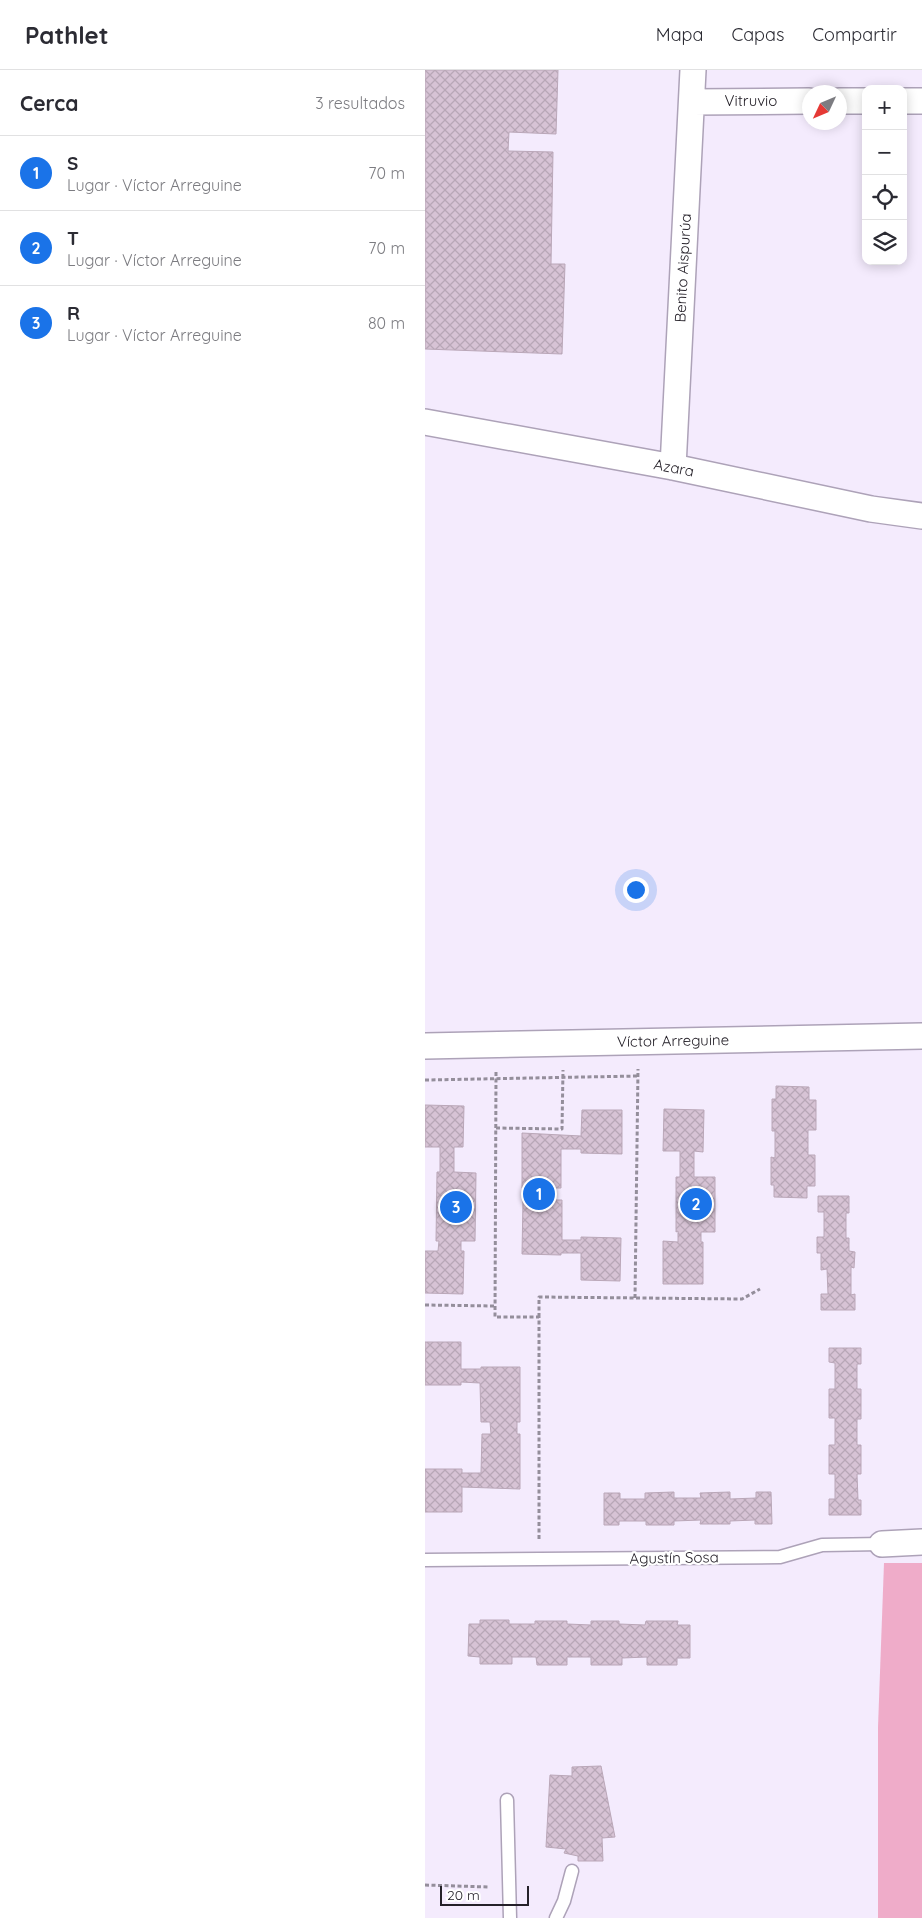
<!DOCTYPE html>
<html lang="es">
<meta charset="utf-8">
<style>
body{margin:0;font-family:Quicksand,sans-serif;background:#f7f7f7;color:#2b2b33}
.controls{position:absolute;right:15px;top:15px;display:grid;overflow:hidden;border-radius:10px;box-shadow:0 2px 12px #0003}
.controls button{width:45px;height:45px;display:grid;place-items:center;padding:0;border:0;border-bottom:1px solid #e1e1e2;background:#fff;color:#2b2b33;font:25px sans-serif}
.compass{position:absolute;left:377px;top:15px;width:45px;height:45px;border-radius:50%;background:#fff;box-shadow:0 2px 12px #0003;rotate:226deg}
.scale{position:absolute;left:15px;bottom:12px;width:89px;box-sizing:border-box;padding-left:5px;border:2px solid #252129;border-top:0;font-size:14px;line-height:18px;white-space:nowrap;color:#252129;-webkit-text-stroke:4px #fff;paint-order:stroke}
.you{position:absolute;left:210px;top:819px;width:18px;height:18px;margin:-12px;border:4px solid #fff;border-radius:50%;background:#1a73e8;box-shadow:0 0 0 8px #1a73e833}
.badge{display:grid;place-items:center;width:32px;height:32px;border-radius:50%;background:#1a73e8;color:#fff;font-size:16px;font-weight:700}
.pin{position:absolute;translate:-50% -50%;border:2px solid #fff;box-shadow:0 1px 5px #0006}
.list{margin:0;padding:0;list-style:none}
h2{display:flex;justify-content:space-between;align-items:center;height:65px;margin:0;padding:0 20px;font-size:21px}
h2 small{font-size:16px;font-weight:400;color:#7c7c81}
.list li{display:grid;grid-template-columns:32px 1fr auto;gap:15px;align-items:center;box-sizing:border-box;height:75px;padding:0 20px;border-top:1px solid #e1e1e2}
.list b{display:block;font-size:19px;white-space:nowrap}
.list p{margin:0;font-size:16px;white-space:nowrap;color:#7c7c81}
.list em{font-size:16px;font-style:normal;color:#7c7c81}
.icon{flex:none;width:28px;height:28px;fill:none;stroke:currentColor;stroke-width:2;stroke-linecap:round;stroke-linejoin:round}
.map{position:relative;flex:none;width:497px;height:1848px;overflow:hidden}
header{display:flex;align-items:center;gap:30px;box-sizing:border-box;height:70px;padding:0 25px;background:#fff;border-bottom:1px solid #e1e1e2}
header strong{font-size:24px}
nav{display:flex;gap:28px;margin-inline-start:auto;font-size:18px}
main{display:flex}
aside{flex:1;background:#fff}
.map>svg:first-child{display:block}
.green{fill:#efacc9}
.building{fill:url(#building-cross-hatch);stroke:#baa7b8}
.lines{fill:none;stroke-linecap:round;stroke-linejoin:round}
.service-casing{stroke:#ada2b8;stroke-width:15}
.minor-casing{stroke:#ada2b8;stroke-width:28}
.path{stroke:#948e9b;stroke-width:3;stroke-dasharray:4 2.5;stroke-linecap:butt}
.service{stroke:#fff;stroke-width:12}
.minor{stroke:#fff;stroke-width:25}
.labels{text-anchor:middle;stroke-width:4.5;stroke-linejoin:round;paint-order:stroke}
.street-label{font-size:15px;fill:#252129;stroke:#fff}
</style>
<header>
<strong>Pathlet</strong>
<nav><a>Mapa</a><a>Capas</a><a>Compartir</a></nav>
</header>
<main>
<aside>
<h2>Cerca<small>3 resultados</small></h2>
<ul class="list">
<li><span class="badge">1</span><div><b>S</b><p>Lugar · Víctor Arreguine</p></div><em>70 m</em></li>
<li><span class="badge">2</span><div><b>T</b><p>Lugar · Víctor Arreguine</p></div><em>70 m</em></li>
<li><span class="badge">3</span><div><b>R</b><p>Lugar · Víctor Arreguine</p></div><em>80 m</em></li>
</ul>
</aside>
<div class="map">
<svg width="497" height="1848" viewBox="0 0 497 1848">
<defs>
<pattern id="building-cross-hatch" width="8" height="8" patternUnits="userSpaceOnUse" patternTransform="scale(1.25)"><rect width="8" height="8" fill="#d7c3d5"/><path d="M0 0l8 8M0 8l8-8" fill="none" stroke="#b8a7b7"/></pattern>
</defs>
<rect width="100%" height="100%" fill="#f4ebfd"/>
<!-- green -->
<path class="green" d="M 459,1493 L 497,1493 L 497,1848 L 453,1848 L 453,1657 Z"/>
<!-- building -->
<path class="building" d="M 0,0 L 133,0 L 131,64 L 84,62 L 83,81 L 128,82 L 126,194 L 140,194 L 137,284 L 0,279 Z
M 351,1016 L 384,1017 L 384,1030 L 391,1030 L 391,1060 L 383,1060 L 383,1085 L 390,1085 L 390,1116 L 382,1116 L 382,1128 L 349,1127 L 349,1115 L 346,1115 L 346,1087 L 350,1088 L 350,1061 L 347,1061 L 347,1029 L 351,1029 Z
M 0,1035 L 39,1036 L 38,1077 L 29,1077 L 29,1102 L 51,1103 L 50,1171 L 36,1171 L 36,1181 L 39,1181 L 38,1224 L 0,1223 L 0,1181 L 13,1181 L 14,1171 L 11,1171 L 12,1102 L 15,1102 L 15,1077 L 0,1077 Z
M 239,1039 L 279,1040 L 278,1082 L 269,1081 L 269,1107 L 290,1107 L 290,1162 L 276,1162 L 276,1172 L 278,1172 L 278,1214 L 238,1214 L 238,1171 L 253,1172 L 253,1161 L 251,1162 L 251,1107 L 255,1107 L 255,1081 L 238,1081 Z
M 157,1040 L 197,1040 L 197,1084 L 156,1083 L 156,1079 L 136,1079 L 136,1118 L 127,1118 L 126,1130 L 137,1130 L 137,1170 L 156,1170 L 156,1167 L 196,1168 L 195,1211 L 156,1210 L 156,1183 L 136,1183 L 136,1185 L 97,1184 L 98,1130 L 100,1130 L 101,1118 L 97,1118 L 97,1063 L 156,1066 Z
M 393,1126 L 424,1126 L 424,1143 L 421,1143 L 421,1168 L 424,1168 L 424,1181 L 430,1182 L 429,1198 L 426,1197 L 426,1225 L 430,1224 L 430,1240 L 396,1240 L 396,1224 L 403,1224 L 402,1199 L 396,1200 L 396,1183 L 392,1183 L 392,1167 L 399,1167 L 399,1142 L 393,1142 Z
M 0,1272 L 36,1272 L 36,1299 L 56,1299 L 56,1297 L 95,1297 L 95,1352 L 92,1352 L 92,1364 L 95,1364 L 95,1419 L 37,1417 L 37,1442 L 0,1442 L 0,1399 L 37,1399 L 37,1403 L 56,1403 L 57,1364 L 66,1364 L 65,1352 L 56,1352 L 55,1313 L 36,1312 L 36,1315 L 0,1315 Z
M 404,1278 L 436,1278 L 436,1294 L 432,1294 L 432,1319 L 436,1319 L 436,1349 L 432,1349 L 432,1375 L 436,1375 L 436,1404 L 432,1404 L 433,1430 L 436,1430 L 436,1445 L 404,1445 L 404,1429 L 410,1429 L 410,1404 L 404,1404 L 404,1375 L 410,1375 L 410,1348 L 404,1348 L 404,1319 L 410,1319 L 410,1293 L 404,1292 Z
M 249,1422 L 249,1428 L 276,1428 L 275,1423 L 305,1422 L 305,1429 L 331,1428 L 331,1422 L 346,1422 L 347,1454 L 330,1454 L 330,1450 L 305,1451 L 305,1454 L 275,1454 L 276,1450 L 249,1451 L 249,1455 L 221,1455 L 221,1451 L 194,1451 L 194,1455 L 179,1455 L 179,1423 L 195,1423 L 195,1429 L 220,1429 L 220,1423 Z
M 55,1550 L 84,1550 L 84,1554 L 110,1554 L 110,1551 L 142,1551 L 142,1554 L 166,1555 L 166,1551 L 194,1551 L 194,1554 L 220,1555 L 221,1551 L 253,1551 L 252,1555 L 265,1555 L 265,1588 L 252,1588 L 252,1595 L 222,1595 L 222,1587 L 197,1588 L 197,1595 L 166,1595 L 166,1587 L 142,1587 L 142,1595 L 112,1595 L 111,1587 L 87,1587 L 87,1594 L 55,1594 L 55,1587 L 43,1586 L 44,1554 L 55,1554 Z
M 176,1696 L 190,1767 L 177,1768 L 178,1791 L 153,1791 L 153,1786 L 139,1783 L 141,1779 L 121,1777 L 125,1705 L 147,1706 L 147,1697 Z"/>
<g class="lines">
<!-- service casing -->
<g class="service-casing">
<path id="service" d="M 0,1490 L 355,1487 L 397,1475 L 457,1474
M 82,1730 L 85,1848
M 131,1848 L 139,1831 L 147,1801"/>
</g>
<!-- minor casing -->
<g class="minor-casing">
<path id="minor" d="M 414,31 L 441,31
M 478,31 L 497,31
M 267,32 L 384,31
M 0,352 L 248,397 L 446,439 L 497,446
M 248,397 L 268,0
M 0,976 L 497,966
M 457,1474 L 497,1472"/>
</g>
<!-- path -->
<path class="path" d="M 71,1002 L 70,1247 L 114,1247 L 114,1469
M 0,1010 L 213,1006
M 71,1058 L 137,1059 L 138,1000
M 210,1228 L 213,999
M 0,1235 L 70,1236
M 114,1247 L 114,1227 L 317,1229 L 335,1219
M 0,1815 L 63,1817"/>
<!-- service -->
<use href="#service" class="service"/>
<!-- minor -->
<use href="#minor" class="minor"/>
</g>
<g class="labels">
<!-- street labels -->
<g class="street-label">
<text x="326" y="36">Vitruvio</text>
<text transform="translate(258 198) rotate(-87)" y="5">Benito Aispurúa</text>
<text transform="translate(249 398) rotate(11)" y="5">Azara</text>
<text transform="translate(248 971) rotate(-1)" y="5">Víctor Arreguine</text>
<text transform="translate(249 1488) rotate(-1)" y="5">Agustín Sosa</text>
</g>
</g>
</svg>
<div class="controls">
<button>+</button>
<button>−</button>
<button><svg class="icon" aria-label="locate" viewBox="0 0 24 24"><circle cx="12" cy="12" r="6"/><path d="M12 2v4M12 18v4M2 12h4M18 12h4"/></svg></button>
<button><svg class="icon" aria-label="layers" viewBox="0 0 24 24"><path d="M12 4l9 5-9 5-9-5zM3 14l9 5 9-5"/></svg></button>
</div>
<svg class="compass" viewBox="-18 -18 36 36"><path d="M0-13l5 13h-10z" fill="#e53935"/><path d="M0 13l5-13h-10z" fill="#7c7c81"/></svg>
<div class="scale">20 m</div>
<div class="you"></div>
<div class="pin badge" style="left:114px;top:1124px">1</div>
<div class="pin badge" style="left:271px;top:1134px">2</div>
<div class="pin badge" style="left:31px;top:1137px">3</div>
</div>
</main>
